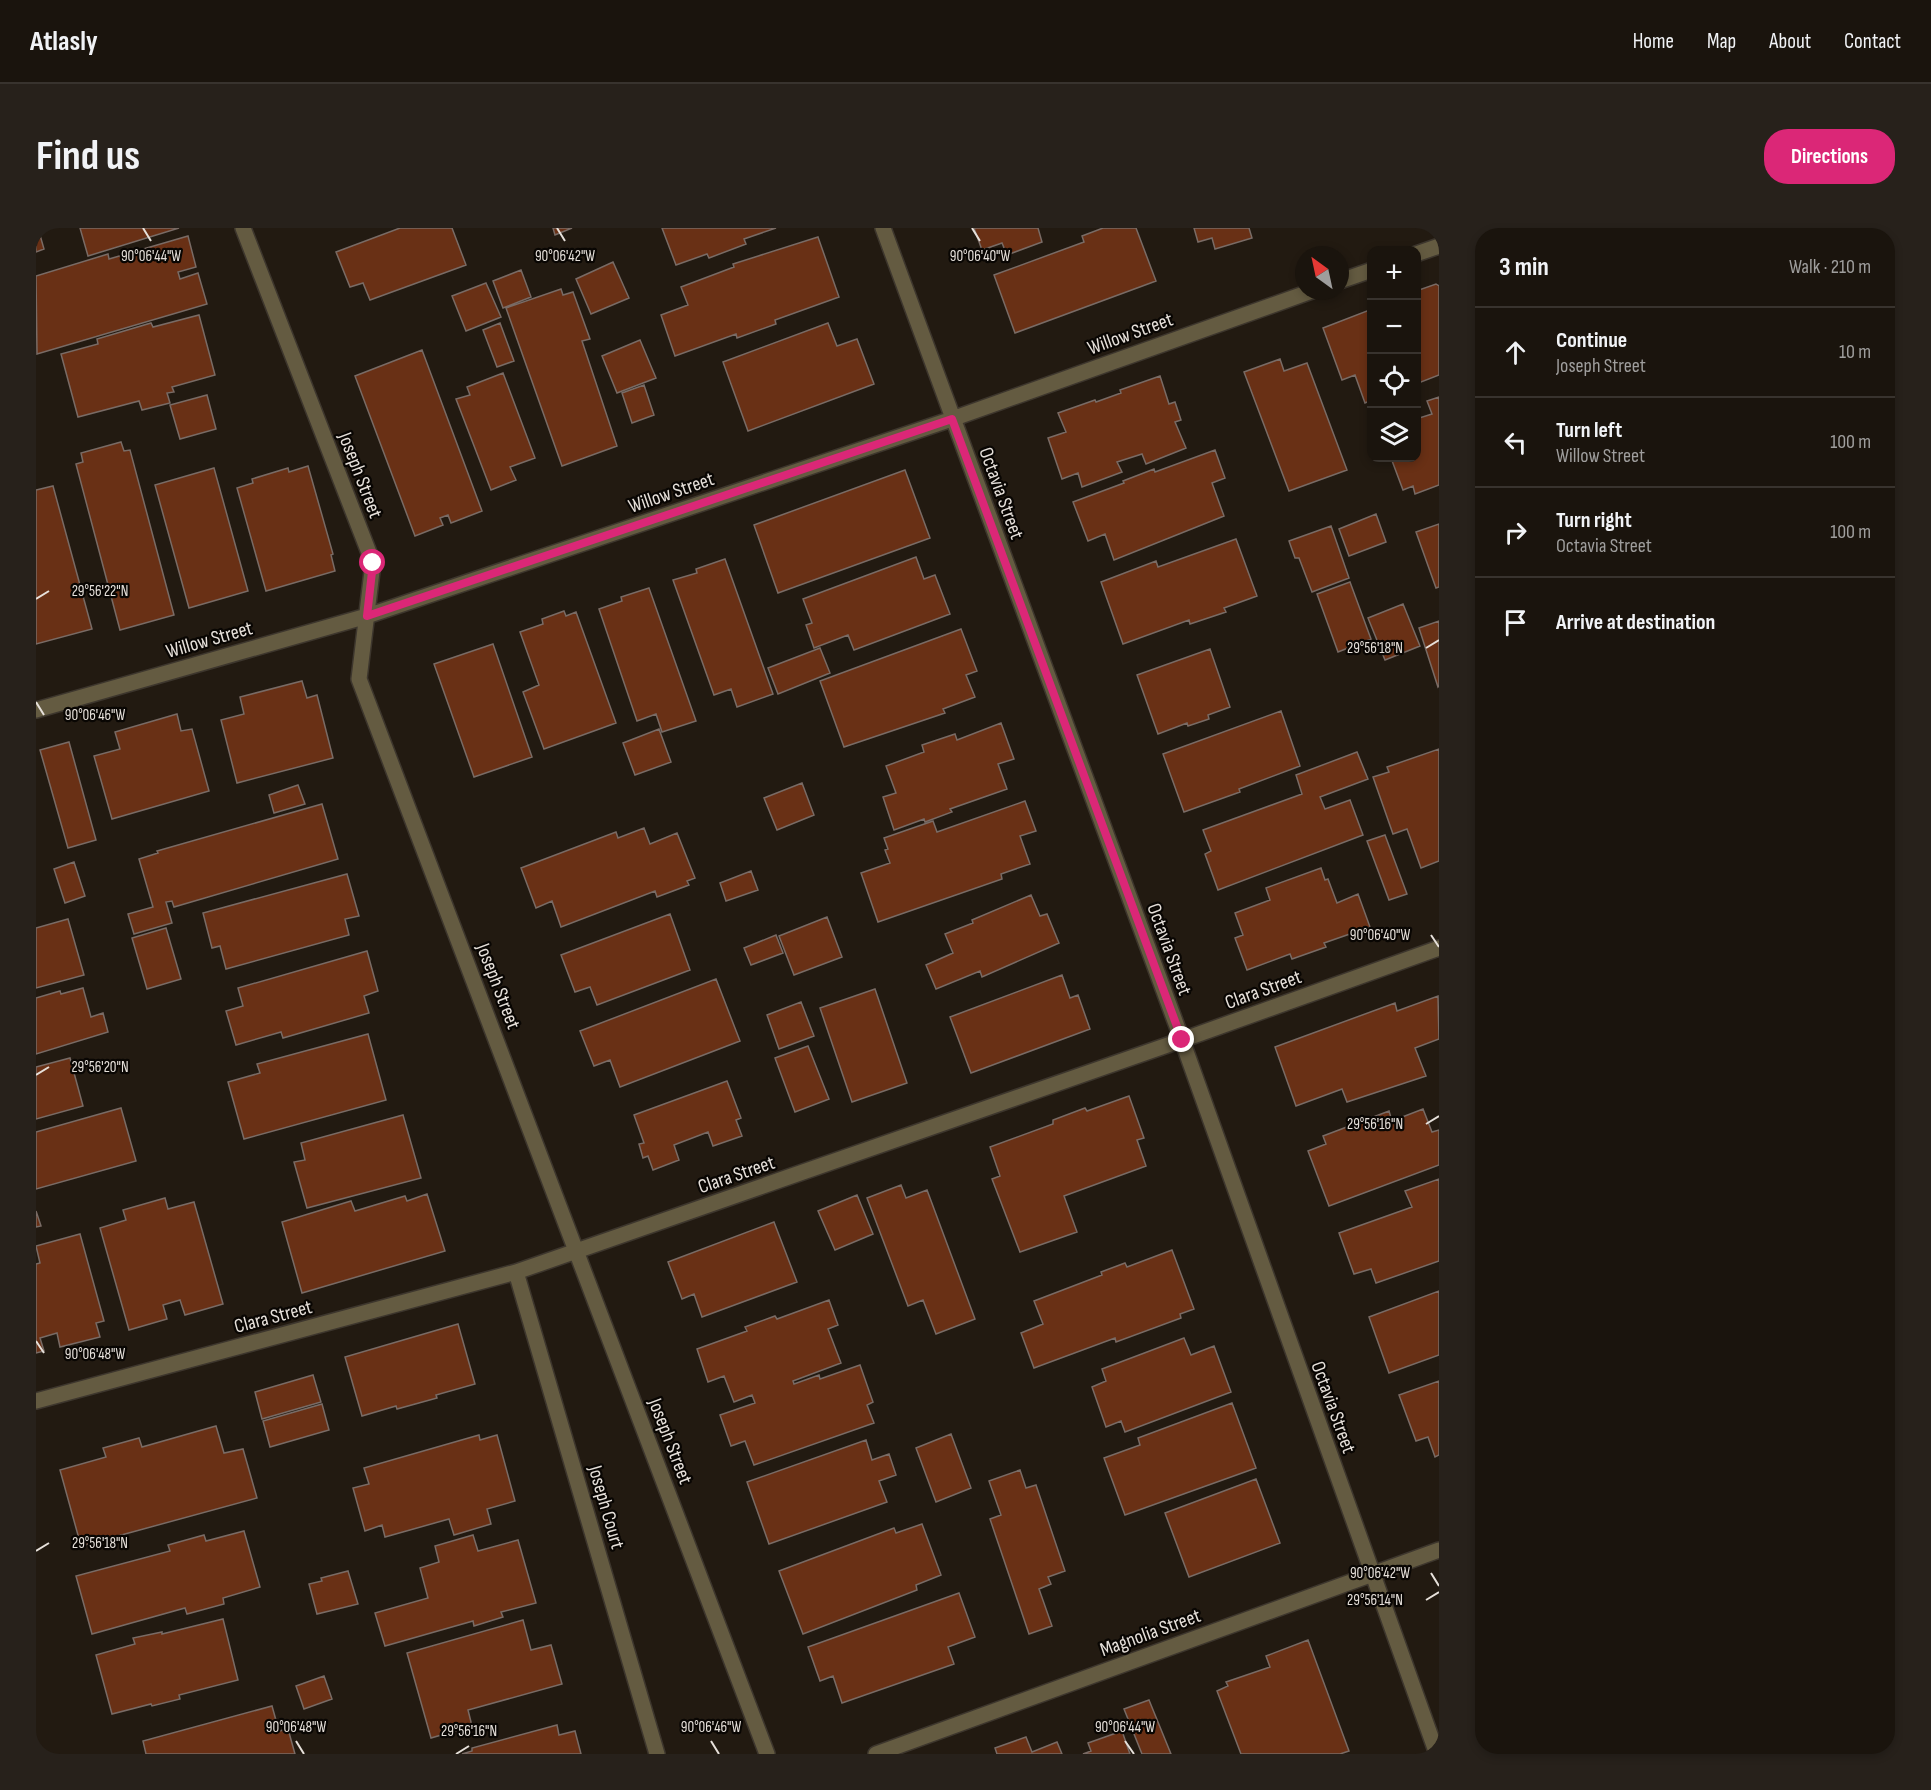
<!DOCTYPE html>
<meta charset="utf-8">
<style>
body{margin:0;font-family:"Sofia Sans Condensed",sans-serif;background:#27211b;color:#f1f3f6}
.controls{position:absolute;right:18px;top:18px;display:grid;overflow:hidden;border-radius:12px;box-shadow:0 3px 9px #0003}
.controls button{width:54px;height:54px;display:grid;place-items:center;padding:0;border:0;border-bottom:2px solid #38332e;background:#1a140d;color:#f1f3f6;font:30px sans-serif}
.compass{position:absolute;left:1259px;top:18px;width:54px;height:54px;border-radius:50%;background:#1a140d;box-shadow:0 3px 9px #0003;rotate:327deg}
.stop{position:absolute;width:18px;height:18px;margin:-14px;border:4px solid #db2777;border-radius:50%;background:#fff}
.stop.end{background:#db2777;border-color:#fff;box-shadow:0 2px 6px #0008}
.list{margin:0;padding:0;list-style:none}
h2{display:flex;justify-content:space-between;align-items:center;height:78px;margin:0;padding:0 24px;font-size:26px}
h2 small{font-size:20px;font-weight:400;color:#9f9e9d}
.list li{display:grid;grid-template-columns:39px 1fr auto;gap:18px;align-items:center;box-sizing:border-box;height:90px;padding:0 24px;border-top:2px solid #38332e}
.list b{display:block;font-size:22px;white-space:nowrap}
.list p{margin:0;font-size:20px;white-space:nowrap;color:#9f9e9d}
.list em{font-size:20px;font-style:normal;color:#9f9e9d}
.icon{flex:none;width:33px;height:33px;fill:none;stroke:currentColor;stroke-width:2;stroke-linecap:round;stroke-linejoin:round}
.map{position:relative;flex:none;width:1403px;height:1526px;overflow:hidden;border-radius:24px}
header{display:flex;align-items:center;gap:36px;box-sizing:border-box;height:84px;padding:0 30px;background:#1a140d;border-bottom:2px solid #38332e}
header strong{font-size:28px}
nav{display:flex;gap:33px;margin-inline-start:auto;font-size:21px}
.intro{display:flex;align-items:center;justify-content:space-between;box-sizing:border-box;height:144px;padding:0 36px}
h1{margin:0;font-size:42px}
.button{padding:15px 27px;border-radius:24px;background:#db2777;color:#fff;font-size:21px;font-weight:700}
main{display:flex;gap:36px;padding:0 36px}
aside{flex:1;background:#1a140d;border-radius:24px;box-shadow:0 3px 9px #0003}
.map>svg:first-child{display:block}
.building{fill:#693015;stroke:#796b65;stroke-width:1.5}
.lines{fill:none;stroke-linecap:round;stroke-linejoin:round}
.minor-casing{stroke:#3d362d;stroke-width:18}
.minor{stroke:#645b41;stroke-width:15}
.route{stroke:#db2777;stroke-width:8}
.ticks{fill:none;stroke:#e6e0da;stroke-width:2}
.labels{text-anchor:middle;stroke-width:4.5;stroke-linejoin:round;paint-order:stroke}
.street-label{font-size:20px;fill:#e6e0da;stroke:#090603}
.ticks-label{font-size:15px;text-anchor:middle;fill:#e6e0da;stroke:#090603;stroke-width:4.5;stroke-linejoin:round;paint-order:stroke}
</style>
<header>
<strong>Atlasly</strong>
<nav><a>Home</a><a>Map</a><a>About</a><a>Contact</a></nav>
</header>
<div class="intro"><h1>Find us</h1><a class="button">Directions</a></div>
<main>
<div class="map">
<svg width="1403" height="1526" viewBox="0 0 1403 1526">
<rect width="100%" height="100%" fill="#221a11"/>
<!-- building -->
<path class="building" d="M 0,0 L 2,0 L 8,21 L 0,24 Z
M 44,0 L 143,0 L 52,28 Z
M 364,0 L 416,0 L 430,37 L 334,72 L 327,55 L 314,59 L 300,24 Z
M 517,0 L 536,0 L 519,7 Z
M 626,0 L 740,0 L 708,11 L 710,16 L 673,30 L 671,26 L 640,37 Z
M 938,0 L 1002,0 L 1006,14 L 971,27 L 966,15 L 946,22 Z
M 1067,0 L 1100,0 L 1120,53 L 979,105 L 958,47 L 1048,14 L 1046,8 Z
M 1158,0 L 1213,0 L 1216,10 L 1179,21 L 1176,10 L 1162,14 Z
M 152,8 L 160,39 L 142,44 L 144,51 L 162,45 L 171,76 L 1,126 L 0,48 L 72,26 L 73,31 Z
M 782,9 L 803,69 L 739,92 L 740,96 L 701,110 L 700,106 L 639,128 L 625,87 L 652,77 L 645,59 L 698,39 L 697,36 Z
M 577,34 L 593,70 L 555,86 L 540,51 Z
M 485,42 L 495,69 L 467,80 L 457,53 Z
M 450,55 L 465,89 L 430,103 L 416,68 Z
M 1400,56 L 1403,58 L 1403,147 L 1380,156 L 1380,63 Z
M 525,61 L 527,67 L 537,64 L 554,111 L 546,113 L 581,218 L 526,238 L 470,80 Z
M 1336,81 L 1336,172 L 1329,175 L 1319,147 L 1306,152 L 1287,100 Z
M 163,87 L 179,147 L 136,159 L 138,164 L 131,165 L 134,175 L 106,182 L 103,173 L 42,189 L 25,126 L 62,116 L 61,111 L 115,95 L 117,99 Z
M 464,95 L 478,133 L 461,139 L 447,102 Z
M 792,95 L 801,118 L 821,111 L 838,156 L 712,203 L 687,134 Z
M 604,112 L 620,150 L 581,165 L 566,128 Z
M 386,122 L 446,283 L 415,295 L 412,287 L 404,290 L 407,297 L 379,308 L 319,148 Z
M 1244,131 L 1248,143 L 1271,135 L 1311,242 L 1253,263 L 1208,144 Z
M 467,145 L 499,230 L 474,239 L 480,252 L 455,262 L 420,171 L 434,167 L 431,159 Z
M 1124,148 L 1133,176 L 1139,174 L 1145,192 L 1139,194 L 1150,220 L 1110,236 L 1106,226 L 1081,234 L 1086,244 L 1046,259 L 1042,245 L 1026,251 L 1012,210 L 1030,204 L 1022,185 L 1059,172 L 1060,174 L 1085,165 L 1084,162 Z
M 608,157 L 618,187 L 596,195 L 586,165 Z
M 171,167 L 180,201 L 144,211 L 134,177 Z
M 1403,169 L 1403,257 L 1379,266 L 1377,258 L 1367,262 L 1355,230 L 1380,230 L 1380,191 L 1396,186 L 1391,173 Z
M 85,214 L 88,223 L 94,222 L 138,387 L 84,402 L 40,236 L 47,234 L 45,225 Z
M 1179,222 L 1189,250 L 1176,255 L 1188,288 L 1078,332 L 1069,306 L 1052,313 L 1037,274 L 1088,255 L 1087,253 L 1118,241 L 1119,244 Z
M 272,238 L 297,326 L 295,327 L 299,343 L 230,363 L 201,260 L 217,255 L 216,251 L 252,240 L 253,244 Z
M 178,240 L 212,363 L 153,380 L 119,257 Z
M 869,242 L 894,310 L 742,365 L 718,297 Z
M 17,258 L 56,401 L 0,416 L 0,262 Z
M 1340,286 L 1350,314 L 1313,328 L 1303,301 Z
M 1403,296 L 1403,359 L 1400,360 L 1380,304 Z
M 1295,298 L 1313,350 L 1276,364 L 1263,330 L 1259,330 L 1253,313 Z
M 1200,311 L 1221,368 L 1188,380 L 1190,384 L 1154,396 L 1153,392 L 1087,416 L 1065,354 L 1120,333 L 1122,339 Z
M 880,329 L 888,351 L 899,347 L 914,386 L 818,422 L 812,407 L 778,420 L 770,397 L 776,395 L 767,371 Z
M 689,331 L 737,466 L 701,479 L 695,461 L 678,467 L 637,352 L 661,345 L 660,341 Z
M 1314,354 L 1335,411 L 1302,424 L 1281,366 Z
M 613,360 L 660,493 L 626,504 L 620,486 L 601,493 L 563,381 L 586,373 L 585,369 Z
M 1367,376 L 1384,418 L 1349,432 L 1332,390 Z
M 528,383 L 530,388 L 540,384 L 580,495 L 508,521 L 487,464 L 503,457 L 484,404 L 507,396 L 506,391 Z
M 1403,393 L 1403,458 L 1402,459 L 1383,400 Z
M 925,401 L 941,443 L 930,447 L 939,469 L 907,481 L 909,485 L 808,519 L 784,453 Z
M 457,416 L 496,529 L 438,549 L 398,436 Z
M 784,420 L 794,445 L 742,466 L 732,440 Z
M 1174,421 L 1194,479 L 1172,487 L 1173,491 L 1152,498 L 1151,495 L 1122,506 L 1101,447 Z
M 266,453 L 271,470 L 281,467 L 297,530 L 201,555 L 185,492 L 208,486 L 204,469 Z
M 1245,483 L 1264,538 L 1203,561 L 1204,564 L 1148,584 L 1127,526 Z
M 141,486 L 145,503 L 156,501 L 173,563 L 76,591 L 58,528 L 84,521 L 79,504 Z
M 965,495 L 978,531 L 962,536 L 971,561 L 914,581 L 916,584 L 889,594 L 888,591 L 858,602 L 847,569 L 860,565 L 850,538 L 888,524 L 886,517 L 919,506 L 921,512 Z
M 623,501 L 635,534 L 599,547 L 587,515 Z
M 33,514 L 60,612 L 32,620 L 4,522 Z
M 1403,521 L 1403,633 L 1385,640 L 1371,601 L 1357,606 L 1337,549 L 1353,544 L 1351,539 Z
M 1321,524 L 1332,551 L 1284,569 L 1289,581 L 1314,572 L 1327,607 L 1182,662 L 1169,626 L 1175,623 L 1167,602 L 1266,566 L 1260,547 Z
M 766,555 L 778,587 L 741,602 L 728,570 Z
M 262,557 L 269,576 L 238,585 L 233,567 Z
M 989,573 L 1000,603 L 984,608 L 994,636 L 965,646 L 966,651 L 842,694 L 825,645 L 854,635 L 849,622 L 852,621 L 848,610 L 897,593 L 901,604 Z
M 286,576 L 302,631 L 138,679 L 136,673 L 130,674 L 136,695 L 98,706 L 92,686 L 117,679 L 103,631 L 122,625 L 121,623 Z
M 608,600 L 614,616 L 641,605 L 659,650 L 651,653 L 653,657 L 621,669 L 619,663 L 525,699 L 516,673 L 500,680 L 485,640 L 580,604 L 582,610 Z
M 1349,607 L 1371,666 L 1353,672 L 1331,613 Z
M 38,634 L 49,668 L 29,675 L 18,641 Z
M 1285,640 L 1289,652 L 1292,651 L 1301,675 L 1322,666 L 1334,699 L 1288,715 L 1290,719 L 1256,731 L 1254,726 L 1211,742 L 1199,710 L 1207,707 L 1199,685 L 1234,672 L 1230,660 Z
M 715,643 L 722,662 L 690,673 L 684,655 Z
M 311,646 L 323,688 L 309,691 L 313,707 L 190,741 L 184,718 L 176,720 L 167,685 Z
M 995,667 L 1004,688 L 1011,686 L 1023,715 L 946,749 L 944,743 L 900,761 L 890,737 L 917,725 L 909,706 L 937,695 L 936,692 Z
M 634,686 L 654,742 L 561,777 L 554,759 L 539,764 L 525,727 Z
M 791,689 L 806,729 L 758,747 L 743,708 Z
M 32,691 L 48,747 L 0,760 L 0,700 Z
M 130,700 L 145,751 L 111,761 L 96,710 Z
M 740,707 L 747,725 L 715,737 L 708,720 Z
M 331,723 L 342,763 L 328,768 L 333,785 L 247,810 L 245,804 L 200,817 L 190,783 L 207,778 L 202,760 Z
M 1026,747 L 1034,770 L 1042,767 L 1054,801 L 935,845 L 914,789 Z
M 680,751 L 704,813 L 584,859 L 574,832 L 558,838 L 544,803 Z
M 47,760 L 55,789 L 67,785 L 72,804 L 0,826 L 0,770 L 24,763 L 25,766 Z
M 839,761 L 871,855 L 816,874 L 784,780 Z
M 1402,768 L 1403,811 L 1379,820 L 1390,848 L 1311,874 L 1306,861 L 1260,878 L 1239,819 L 1359,775 L 1361,783 Z
M 765,774 L 778,808 L 743,821 L 731,787 Z
M 332,806 L 350,872 L 208,911 L 192,854 L 224,845 L 221,836 Z
M 772,818 L 793,871 L 759,884 L 739,830 Z
M 34,830 L 47,878 L 0,891 L 0,839 Z
M 691,853 L 705,890 L 700,892 L 706,908 L 677,918 L 672,904 L 638,917 L 643,932 L 617,942 L 612,928 L 607,930 L 603,916 L 608,915 L 598,887 Z
M 1093,868 L 1108,910 L 1101,912 L 1110,938 L 1028,968 L 1041,1004 L 984,1024 L 956,951 L 964,948 L 954,919 L 1017,896 L 1017,892 L 1049,880 L 1051,883 Z
M 85,880 L 100,933 L 0,961 L 0,904 Z
M 1387,881 L 1396,904 L 1403,902 L 1403,937 L 1293,978 L 1272,923 L 1290,916 L 1287,908 L 1353,883 L 1356,893 Z
M 367,887 L 385,950 L 271,980 L 258,934 L 269,932 L 265,915 Z
M 1403,951 L 1403,1033 L 1340,1055 L 1335,1041 L 1318,1046 L 1303,1005 L 1376,979 L 1369,963 Z
M 865,957 L 870,970 L 891,962 L 939,1091 L 900,1106 L 887,1072 L 872,1078 L 831,970 Z
M 391,966 L 409,1023 L 266,1065 L 246,994 L 315,973 L 319,983 L 369,968 L 371,973 Z
M 821,967 L 837,1006 L 799,1022 L 782,983 Z
M 129,970 L 132,981 L 158,974 L 187,1076 L 149,1087 L 144,1072 L 127,1077 L 131,1091 L 93,1102 L 64,1000 L 90,992 L 87,982 Z
M 0,983 L 5,998 L 0,999 Z
M 738,994 L 761,1054 L 666,1089 L 658,1066 L 646,1071 L 632,1034 Z
M 44,1006 L 68,1093 L 60,1095 L 64,1109 L 24,1119 L 21,1105 L 4,1110 L 8,1123 L 0,1125 L 0,1036 L 4,1035 L 0,1018 Z
M 1136,1022 L 1158,1081 L 1144,1086 L 1145,1090 L 1080,1114 L 1079,1110 L 998,1140 L 985,1105 L 1007,1096 L 998,1073 L 1066,1047 L 1065,1044 L 1089,1035 L 1091,1039 Z
M 1403,1063 L 1403,1127 L 1353,1145 L 1333,1089 Z
M 793,1072 L 802,1097 L 792,1101 L 805,1135 L 757,1153 L 758,1156 L 783,1147 L 784,1151 L 824,1137 L 837,1174 L 831,1177 L 838,1195 L 718,1237 L 709,1213 L 695,1218 L 684,1187 L 719,1175 L 716,1167 L 698,1174 L 688,1148 L 672,1154 L 661,1121 L 711,1103 L 709,1099 L 739,1088 L 741,1091 Z
M 422,1096 L 439,1156 L 400,1167 L 401,1170 L 361,1181 L 360,1178 L 326,1188 L 309,1129 Z
M 1148,1110 L 1155,1127 L 1178,1118 L 1195,1164 L 1089,1204 L 1085,1193 L 1070,1199 L 1056,1159 L 1070,1153 L 1066,1141 Z
M 277,1147 L 285,1174 L 226,1191 L 219,1164 Z
M 1403,1153 L 1403,1227 L 1399,1229 L 1392,1209 L 1380,1213 L 1363,1167 Z
M 1196,1175 L 1220,1240 L 1089,1287 L 1068,1230 L 1104,1217 L 1102,1210 Z
M 286,1176 L 293,1202 L 234,1219 L 227,1193 Z
M 180,1198 L 188,1225 L 207,1221 L 221,1270 L 45,1318 L 24,1242 L 70,1229 L 67,1220 L 103,1210 L 106,1219 Z
M 915,1206 L 935,1260 L 900,1274 L 880,1220 Z
M 443,1207 L 444,1212 L 461,1207 L 479,1273 L 451,1281 L 455,1296 L 418,1307 L 413,1291 L 349,1309 L 346,1297 L 329,1303 L 317,1260 L 333,1256 L 328,1240 Z
M 830,1212 L 836,1232 L 853,1226 L 860,1247 L 843,1253 L 851,1274 L 733,1316 L 711,1254 Z
M 984,1242 L 990,1260 L 1000,1257 L 1029,1343 L 1012,1349 L 1015,1356 L 1003,1361 L 1016,1398 L 993,1406 L 954,1291 L 965,1287 L 953,1253 Z
M 1220,1251 L 1244,1315 L 1153,1349 L 1129,1285 Z
M 886,1296 L 905,1347 L 880,1357 L 881,1362 L 767,1406 L 743,1343 L 858,1300 L 860,1305 Z
M 208,1303 L 224,1359 L 187,1370 L 188,1376 L 151,1386 L 149,1380 L 56,1406 L 40,1348 L 134,1323 L 132,1317 L 168,1307 L 170,1313 Z
M 437,1307 L 442,1323 L 482,1312 L 500,1375 L 465,1384 L 467,1389 L 438,1398 L 437,1393 L 349,1418 L 339,1385 L 392,1370 L 384,1340 L 403,1334 L 399,1318 Z
M 312,1343 L 322,1376 L 281,1386 L 273,1356 L 286,1353 L 285,1350 Z
M 923,1365 L 939,1409 L 912,1419 L 918,1436 L 806,1475 L 797,1448 L 784,1453 L 772,1419 Z
M 187,1391 L 202,1452 L 143,1467 L 144,1471 L 116,1478 L 115,1476 L 76,1486 L 60,1427 L 99,1416 L 97,1410 L 126,1404 L 126,1406 Z
M 487,1392 L 495,1422 L 515,1417 L 526,1456 L 432,1482 L 436,1498 L 395,1510 L 371,1425 Z
M 1272,1412 L 1313,1523 L 1304,1526 L 1205,1526 L 1181,1463 L 1192,1458 L 1190,1454 L 1234,1439 L 1230,1428 Z
M 288,1448 L 296,1471 L 268,1481 L 260,1458 Z
M 1113,1472 L 1135,1526 L 1106,1526 L 1088,1481 Z
M 236,1478 L 243,1503 L 252,1501 L 259,1526 L 110,1526 L 107,1513 Z
M 521,1497 L 523,1507 L 539,1503 L 545,1526 L 426,1526 L 436,1523 L 436,1520 Z
M 1086,1503 L 1094,1526 L 1047,1526 L 1055,1523 L 1052,1515 Z
M 990,1509 L 996,1524 L 1021,1514 L 1026,1526 L 961,1526 L 959,1520 Z"/>
<g class="lines">
<!-- minor casing -->
<g class="minor-casing">
<path id="minor" d="M 207,0 L 337,335 L 323,451 L 731,1526
M 847,0 L 1146,812 L 1401,1526
M 1380,26 L 1403,18
M 1304,53 L 1336,42
M 0,482 L 331,388 L 916,191 L 1276,63
M 480,1044 L 621,1526
M 0,1173 L 480,1044 L 1146,812 L 1403,720
M 840,1526 L 1403,1322"/>
</g>
<!-- minor -->
<use href="#minor" class="minor"/>
</g>
<g class="lines">
<!-- route -->
<path class="route" d="M 337,335 L 331,388 L 916,191 L 1146,812"/>
</g>
<!-- ticks -->
<path class="ticks" d="M 107,0 L 115,13M 521,0 L 529,13M 936,0 L 944,13M 0,371 L 13,363M 1390,420 L 1403,412M 0,474 L 8,487M 1395,707 L 1403,719M 0,847 L 13,839M 1390,896 L 1403,888M 0,1113 L 8,1125M 0,1323 L 13,1315M 1395,1345 L 1403,1358M 1390,1372 L 1403,1364M 260,1513 L 268,1526M 675,1513 L 683,1526M 1089,1513 L 1098,1526M 420,1526 L 433,1518"/>
<g class="labels">
<!-- street labels -->
<g class="street-label">
<text transform="translate(1094 105) rotate(-20)" y="7">Willow Street</text>
<text transform="translate(325 247) rotate(69)" y="7">Joseph Street</text>
<text transform="translate(635 264) rotate(-19)" y="7">Willow Street</text>
<text transform="translate(966 265) rotate(70)" y="7">Octavia Street</text>
<text transform="translate(173 411) rotate(-16)" y="7">Willow Street</text>
<text transform="translate(1134 721) rotate(70)" y="7">Octavia Street</text>
<text transform="translate(463 758) rotate(69)" y="7">Joseph Street</text>
<text transform="translate(1227 761) rotate(-20)" y="7">Clara Street</text>
<text transform="translate(700 946) rotate(-19)" y="7">Clara Street</text>
<text transform="translate(237 1088) rotate(-15)" y="7">Clara Street</text>
<text transform="translate(1298 1179) rotate(70)" y="7">Octavia Street</text>
<text transform="translate(635 1213) rotate(69)" y="7">Joseph Street</text>
<text transform="translate(571 1279) rotate(74)" y="7">Joseph Court</text>
<text transform="translate(1114 1404) rotate(-20)" y="7">Magnolia Street</text>
</g>
</g>
<g class="ticks-label">
<text x="115" y="33">90°06'44"W</text>
<text x="529" y="33">90°06'42"W</text>
<text x="944" y="33">90°06'40"W</text>
<text x="64" y="368">29°56'22"N</text>
<text x="1339" y="425">29°56'18"N</text>
<text x="59" y="492">90°06'46"W</text>
<text x="1344" y="712">90°06'40"W</text>
<text x="64" y="844">29°56'20"N</text>
<text x="1339" y="901">29°56'16"N</text>
<text x="59" y="1131">90°06'48"W</text>
<text x="64" y="1320">29°56'18"N</text>
<text x="1344" y="1350">90°06'42"W</text>
<text x="1339" y="1377">29°56'14"N</text>
<text x="260" y="1504">90°06'48"W</text>
<text x="675" y="1504">90°06'46"W</text>
<text x="1089" y="1504">90°06'44"W</text>
<text x="433" y="1508">29°56'16"N</text>
</g>
</svg>
<div class="controls">
<button>+</button>
<button>−</button>
<button><svg class="icon" aria-label="locate" viewBox="0 0 24 24"><circle cx="12" cy="12" r="6"/><path d="M12 2v4M12 18v4M2 12h4M18 12h4"/></svg></button>
<button><svg class="icon" aria-label="layers" viewBox="0 0 24 24"><path d="M12 4l9 5-9 5-9-5zM3 14l9 5 9-5"/></svg></button>
</div>
<svg class="compass" viewBox="-18 -18 36 36"><path d="M0-13l5 13h-10z" fill="#e53935"/><path d="M0 13l5-13h-10z" fill="#9f9e9d"/></svg>
<div class="stop" style="left:337px;top:335px"></div>
<div class="stop end" style="left:1146px;top:812px"></div>
</div>
<aside>
<h2>3 min<small>Walk · 210 m</small></h2>
<ul class="list">
<li><svg class="icon" aria-label="ahead" viewBox="0 0 24 24"><path d="M12 20V5M6 11l6-6 6 6"/></svg><div><b>Continue</b><p>Joseph Street</p></div><em>10 m</em></li>
<li><svg class="icon" aria-label="left" viewBox="0 0 24 24"><path d="M17 20v-9H6M10 6l-5 5 5 5"/></svg><div><b>Turn left</b><p>Willow Street</p></div><em>100 m</em></li>
<li><svg class="icon" aria-label="right" viewBox="0 0 24 24"><path d="M7 20v-9h11M14 6l5 5-5 5"/></svg><div><b>Turn right</b><p>Octavia Street</p></div><em>100 m</em></li>
<li><svg class="icon" aria-label="arrive" viewBox="0 0 24 24"><path d="M6 21V4h12l-3 4 3 4H6"/></svg><div><b>Arrive at destination</b></div></li>
</ul>
</aside>
</main>
